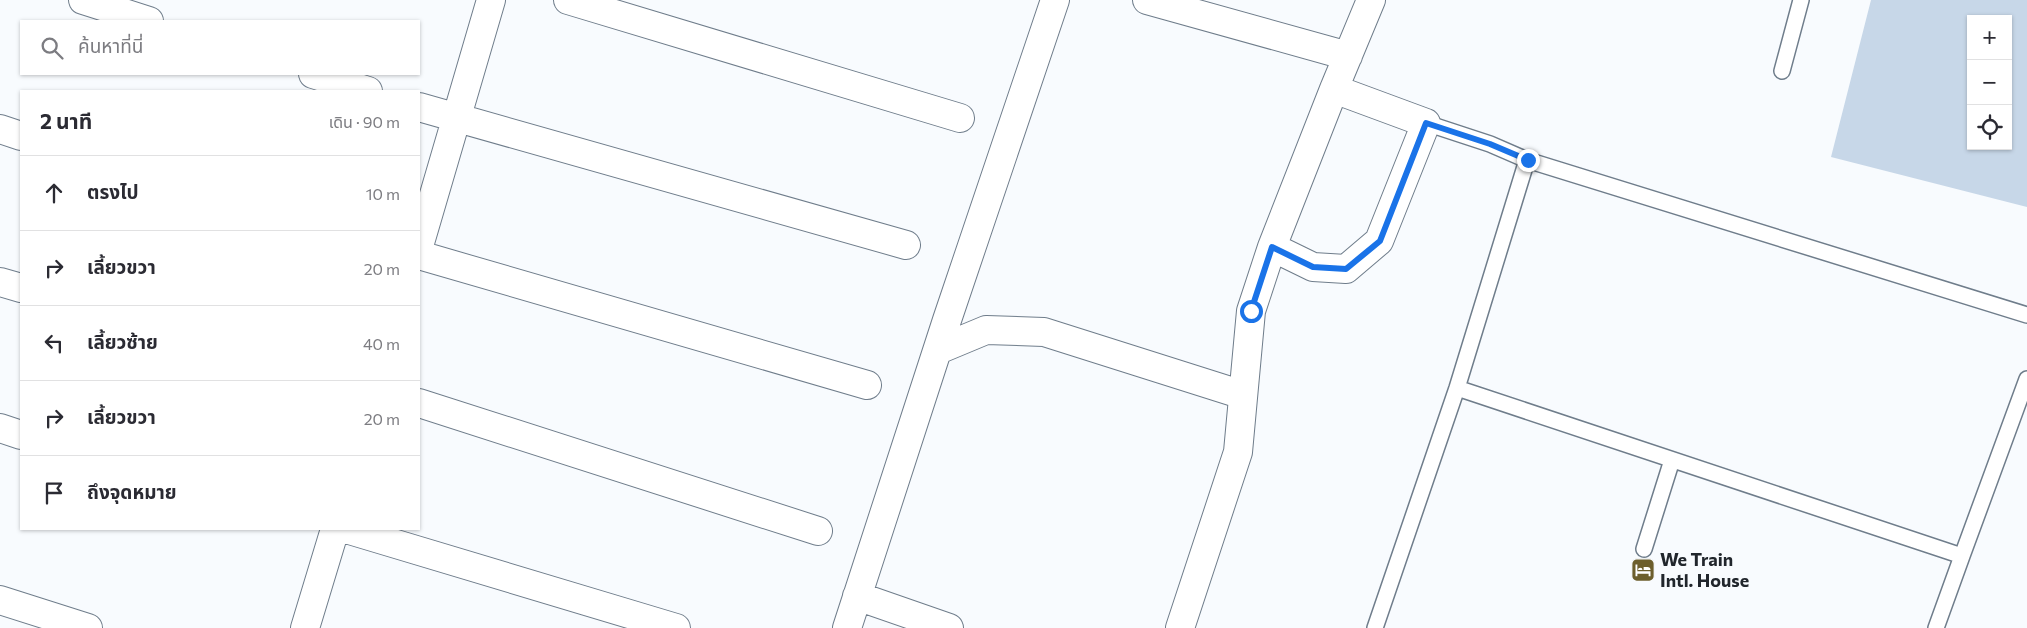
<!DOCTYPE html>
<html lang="th">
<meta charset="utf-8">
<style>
body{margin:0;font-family:Commissioner,"Noto Sans Thai",sans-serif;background:#f7f7f7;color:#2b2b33}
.controls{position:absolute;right:15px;top:15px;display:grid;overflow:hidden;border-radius:0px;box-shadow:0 1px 4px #0004}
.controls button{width:45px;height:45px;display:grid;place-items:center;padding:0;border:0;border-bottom:1px solid #e1e1e2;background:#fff;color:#2b2b33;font:25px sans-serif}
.stop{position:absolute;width:15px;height:15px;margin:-11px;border:4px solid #1a73e8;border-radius:50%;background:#fff}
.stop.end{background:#1a73e8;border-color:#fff;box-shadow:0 1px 5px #0008}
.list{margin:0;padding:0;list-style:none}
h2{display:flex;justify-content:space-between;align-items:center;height:65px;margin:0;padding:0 20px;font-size:21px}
h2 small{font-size:16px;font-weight:400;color:#7c7c81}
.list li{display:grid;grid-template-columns:32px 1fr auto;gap:15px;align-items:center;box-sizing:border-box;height:75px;padding:0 20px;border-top:1px solid #e1e1e2}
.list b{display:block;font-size:19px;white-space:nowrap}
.list em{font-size:16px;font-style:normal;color:#7c7c81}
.icon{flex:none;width:28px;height:28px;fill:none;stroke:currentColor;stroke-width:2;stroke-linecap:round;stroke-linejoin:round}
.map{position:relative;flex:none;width:2027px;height:628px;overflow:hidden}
.search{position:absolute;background:#fff;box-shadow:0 1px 4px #0004;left:20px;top:20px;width:400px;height:55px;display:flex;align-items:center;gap:12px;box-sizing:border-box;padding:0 18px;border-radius:0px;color:#7c7c81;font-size:19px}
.panel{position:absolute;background:#fff;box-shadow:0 1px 4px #0004;left:20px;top:90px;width:400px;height:440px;border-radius:0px}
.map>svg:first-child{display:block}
.green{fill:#c7d7e8;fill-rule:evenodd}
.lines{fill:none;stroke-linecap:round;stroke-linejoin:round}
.service-casing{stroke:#6f7d8b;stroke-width:18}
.minor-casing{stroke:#6f7d8b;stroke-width:30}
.service{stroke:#fff;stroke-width:15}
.minor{stroke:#fff;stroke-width:28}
.route{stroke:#1a73e8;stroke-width:6}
.labels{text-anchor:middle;stroke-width:4;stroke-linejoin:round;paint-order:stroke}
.poi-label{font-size:18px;font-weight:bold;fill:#21262c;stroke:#f8fbfe;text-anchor:start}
</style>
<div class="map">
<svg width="2027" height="628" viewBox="0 0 2027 628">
<rect width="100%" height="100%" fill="#f8fbfe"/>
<!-- green -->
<path class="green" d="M 1871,0 L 2027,0 L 2027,207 L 1831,157 ZM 1971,19 L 2008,19 L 2008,146 L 1971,146 Z"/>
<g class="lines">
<!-- service casing -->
<g class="service-casing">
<path id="service" d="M 1782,71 L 1801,0
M 1426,123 L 1490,144 L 1527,160 L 2027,315
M 1457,388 L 1962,556 L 2027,379
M 1644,549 L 1672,460
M 1375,628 L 1457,388 L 1527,160
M 1936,628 L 1962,556"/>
</g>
<!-- minor casing -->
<g class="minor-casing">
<path id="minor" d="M 83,0 L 149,21
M 568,0 L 960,118
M 1147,0 L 1348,56
M 313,74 L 368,91
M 419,107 L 906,245
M 0,129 L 21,136
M 419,246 L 491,0
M 1272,247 L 1313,267 L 1346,269 L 1379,241 L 1426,123 L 1334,89
M 419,255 L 867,385
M 0,282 L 21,288
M 938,350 L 986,330 L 1044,332 L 1243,395
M 419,403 L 818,531
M 0,428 L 21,435
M 346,529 L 676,628
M 857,596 L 949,628
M 0,600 L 88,628
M 305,628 L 335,529
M 847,628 L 947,320 L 1055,0
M 1180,628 L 1238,452 L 1251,311 L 1272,247 L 1334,89 L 1371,0"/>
</g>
<!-- service -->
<use href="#service" class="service"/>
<!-- minor -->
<use href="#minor" class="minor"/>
</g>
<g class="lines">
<!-- route -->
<path class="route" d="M 1251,311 L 1272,247 L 1313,267 L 1346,269 L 1380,241 L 1426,123 L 1490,144 L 1528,160"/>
</g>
<!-- icons -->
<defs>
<g id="hotel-square" transform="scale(1.25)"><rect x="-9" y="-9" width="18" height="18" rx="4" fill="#6c5e2c" stroke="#f8fbfe"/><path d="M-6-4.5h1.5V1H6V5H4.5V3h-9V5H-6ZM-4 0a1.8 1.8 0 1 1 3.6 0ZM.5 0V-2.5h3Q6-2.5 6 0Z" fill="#fff"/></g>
</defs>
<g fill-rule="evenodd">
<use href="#hotel-square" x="1643" y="570"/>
</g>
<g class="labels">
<!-- poi labels -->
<g class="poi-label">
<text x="1660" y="566">We Train<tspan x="1660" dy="21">Intl. House</tspan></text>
</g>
</g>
</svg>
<div class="controls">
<button>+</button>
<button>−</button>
<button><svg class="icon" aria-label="locate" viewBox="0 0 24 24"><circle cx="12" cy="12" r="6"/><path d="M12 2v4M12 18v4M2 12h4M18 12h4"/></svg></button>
</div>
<div class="stop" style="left:1251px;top:311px"></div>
<div class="stop end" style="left:1528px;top:160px"></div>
<div class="search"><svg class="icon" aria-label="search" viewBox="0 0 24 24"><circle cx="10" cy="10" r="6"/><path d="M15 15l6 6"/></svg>ค้นหาที่นี่</div>
<section class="panel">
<h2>2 นาที<small>เดิน · 90 m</small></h2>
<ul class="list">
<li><svg class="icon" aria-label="ahead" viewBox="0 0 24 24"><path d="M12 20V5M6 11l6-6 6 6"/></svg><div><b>ตรงไป</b></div><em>10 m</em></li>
<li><svg class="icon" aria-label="right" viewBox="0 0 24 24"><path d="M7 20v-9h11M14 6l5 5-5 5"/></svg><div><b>เลี้ยวขวา</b></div><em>20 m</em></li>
<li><svg class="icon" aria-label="left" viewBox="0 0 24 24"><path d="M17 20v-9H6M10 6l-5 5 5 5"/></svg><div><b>เลี้ยวซ้าย</b></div><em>40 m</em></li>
<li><svg class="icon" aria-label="right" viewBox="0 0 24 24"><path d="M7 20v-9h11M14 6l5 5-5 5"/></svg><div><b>เลี้ยวขวา</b></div><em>20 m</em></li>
<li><svg class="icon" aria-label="arrive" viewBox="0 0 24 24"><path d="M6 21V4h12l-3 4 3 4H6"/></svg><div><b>ถึงจุดหมาย</b></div></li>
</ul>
</section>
</div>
